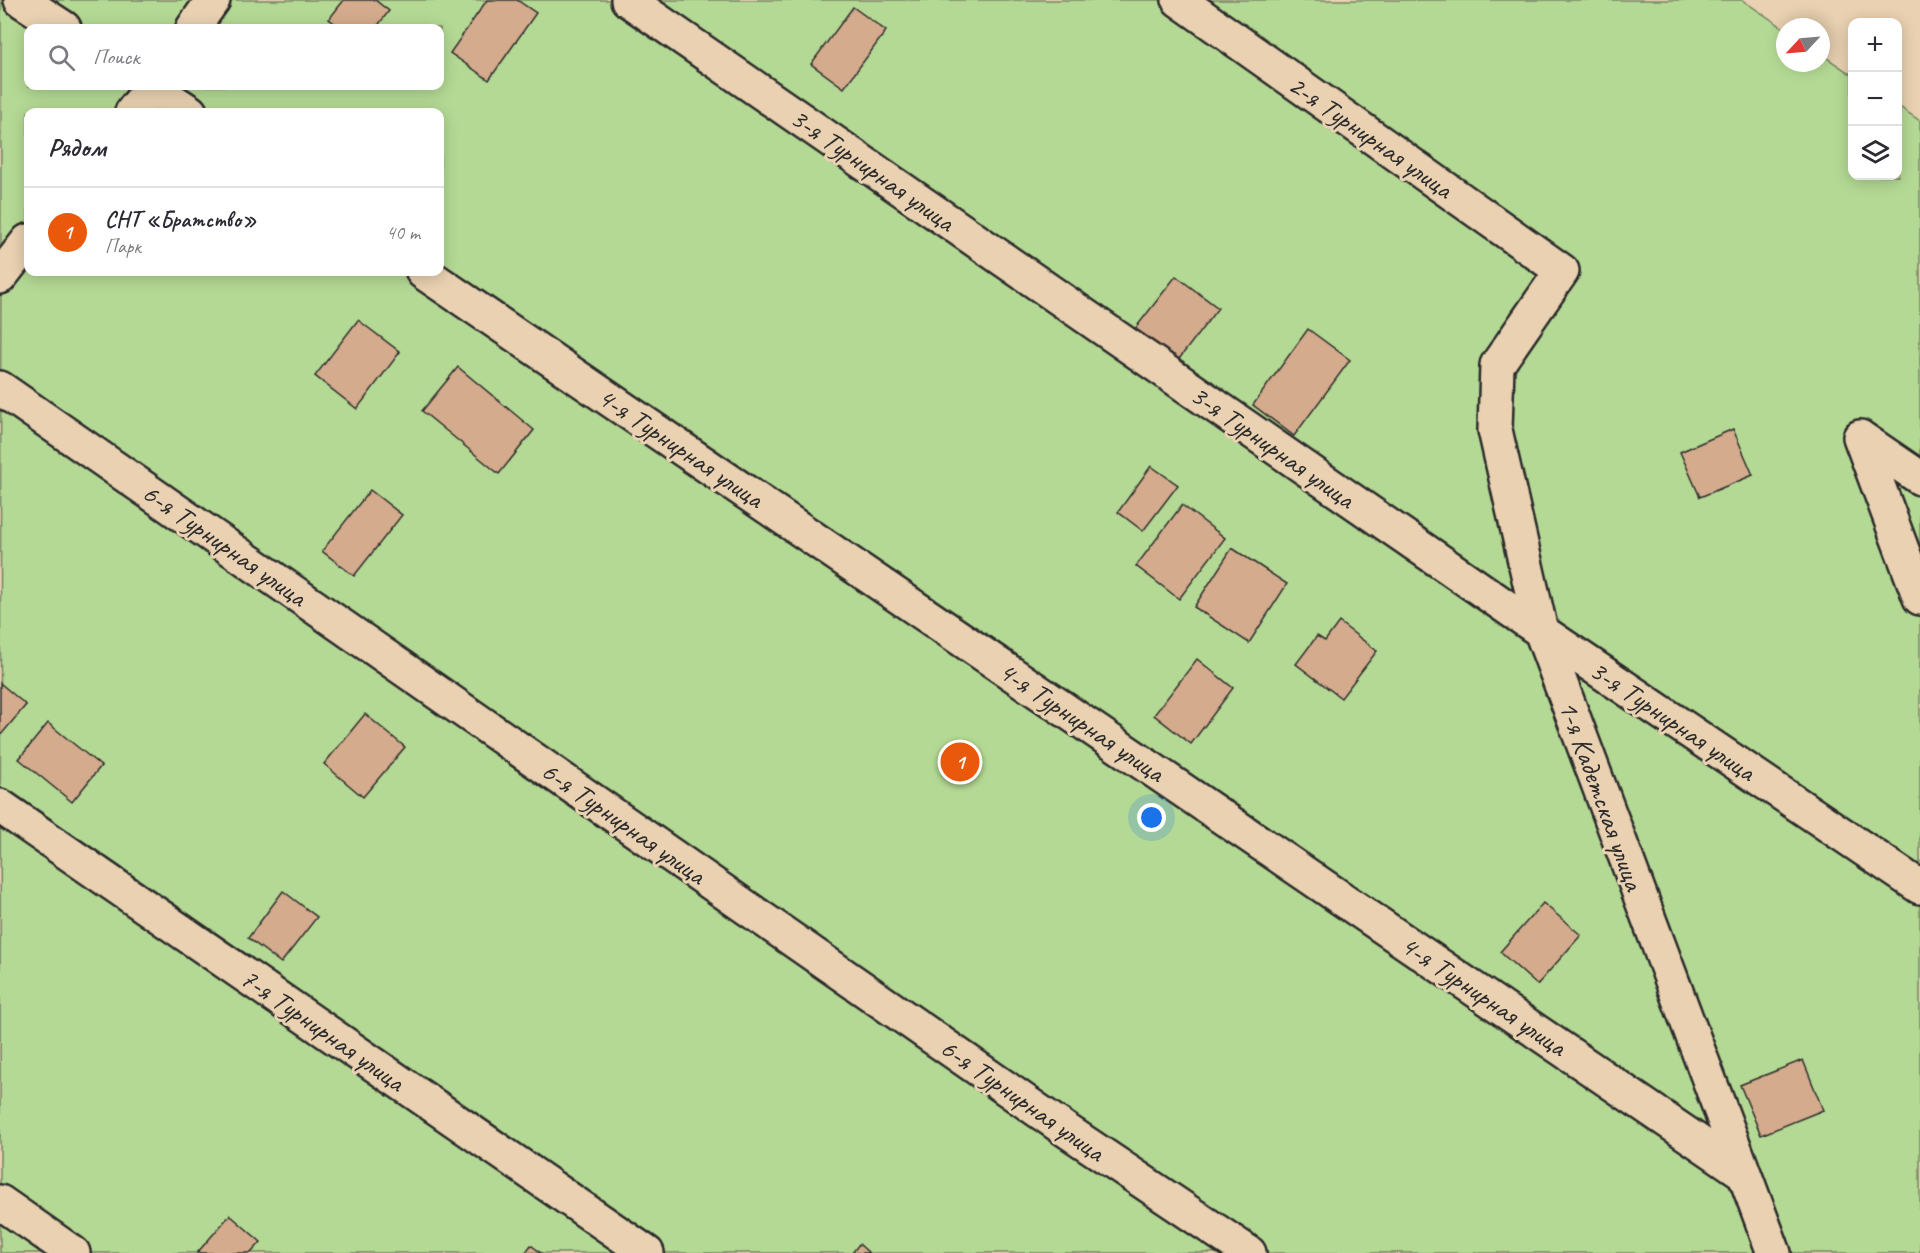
<!DOCTYPE html>
<html lang="ru">
<meta charset="utf-8">
<style>
body{margin:0;font-family:Caveat,sans-serif;background:#f2f2f3;color:#2b2b33}
.controls{position:absolute;right:18px;top:18px;display:grid;overflow:hidden;border-radius:12px;box-shadow:0 3px 15px #0003}
.controls button{width:54px;height:54px;display:grid;place-items:center;padding:0;border:0;border-bottom:2px solid #e1e1e2;background:#fff;color:#2b2b33;font:30px sans-serif}
.compass{position:absolute;left:1776px;top:18px;width:54px;height:54px;border-radius:50%;background:#fff;box-shadow:0 3px 15px #0003;rotate:244deg}
.you{position:absolute;left:1152px;top:818px;width:21px;height:21px;margin:-15px;border:4px solid #fff;border-radius:50%;background:#1a73e8;box-shadow:0 0 0 9px #1a73e833}
.badge{display:grid;place-items:center;width:39px;height:39px;border-radius:50%;background:#ea580c;color:#fff;font-size:20px;font-weight:700}
.pin{position:absolute;translate:-50% -50%;border:3px solid #fff;box-shadow:0 2px 6px #0006}
.list{margin:0;padding:0;list-style:none}
h2{display:flex;justify-content:space-between;align-items:center;height:78px;margin:0;padding:0 24px;font-size:26px}
h2 small{font-size:20px;font-weight:400;color:#7c7c81}
.list li{display:grid;grid-template-columns:39px 1fr auto;gap:18px;align-items:center;box-sizing:border-box;height:90px;padding:0 24px;border-top:2px solid #e1e1e2}
.list b{display:block;font-size:22px;white-space:nowrap}
.list p{margin:0;font-size:20px;white-space:nowrap;color:#7c7c81}
.list em{font-size:20px;font-style:normal;color:#7c7c81}
.icon{flex:none;width:33px;height:33px;fill:none;stroke:currentColor;stroke-width:2;stroke-linecap:round;stroke-linejoin:round}
.map{position:relative;flex:none;width:1920px;height:1253px;overflow:hidden}
.search{position:absolute;background:#fff;box-shadow:0 3px 15px #0003;left:24px;top:24px;width:420px;height:66px;display:flex;align-items:center;gap:15px;box-sizing:border-box;padding:0 21px;border-radius:12px;color:#7c7c81;font-size:22px}
.panel{position:absolute;background:#fff;box-shadow:0 3px 15px #0003;left:24px;top:108px;width:420px;height:168px;border-radius:12px}
.map>svg:first-child{display:block}
.green{fill:#b4d994;stroke:#708260;stroke-width:1.5;fill-rule:evenodd}
.building{fill:#d4ab8c;stroke:#2b2b2b;stroke-width:1.5}
.lines{fill:none;stroke-linecap:round;stroke-linejoin:round}
.minor-casing{stroke:#2b2b2b;stroke-width:38}
.minor{stroke:#e9d1b1;stroke-width:33}
.labels{text-anchor:middle;stroke-width:6;stroke-linejoin:round;paint-order:stroke}
.street-label{font-size:28px;fill:#2b2b2b;stroke:#e9d1b1}
</style>
<div class="map">
<svg width="1920" height="1253" viewBox="0 0 1920 1253">
<rect width="100%" height="100%" fill="#e9d1b1"/>
<filter id="ink" filterUnits="userSpaceOnUse"><feTurbulence type="fractalNoise" baseFrequency=".0167" numOctaves="2"/><feDisplacementMap in="SourceGraphic" scale="12" xChannelSelector="R" yChannelSelector="G"/><feConvolveMatrix kernelMatrix="1 2 1 2 8 2 1 2 1" color-interpolation-filters="sRGB"/></filter>
<g filter="url(#ink)">
<!-- green -->
<path class="green" d="M 1,0 L 1742,0 L 1785,29 L 1785,63 L 1821,63 L 1821,54 L 1852,75 L 1852,176 L 1898,176 L 1898,106 L 1920,121 L 1920,1253 L 0,1253 ZM 28,28 L 440,28 L 440,86 L 28,86 ZM 28,112 L 440,112 L 440,272 L 28,272 Z"/>
<!-- building -->
<path class="building" d="M 344,0 L 375,0 L 389,11 L 376,28 L 341,28 L 329,19 Z
M 487,0 L 517,0 L 536,13 L 489,80 L 450,53 Z
M 853,7 L 886,31 L 844,88 L 811,64 Z
M 1176,276 L 1218,308 L 1176,363 L 1134,330 Z
M 358,320 L 400,352 L 357,409 L 315,376 Z
M 1308,329 L 1350,360 L 1294,436 L 1253,405 Z
M 458,367 L 534,430 L 499,474 L 422,411 Z
M 1733,429 L 1753,475 L 1700,497 L 1680,452 Z
M 1151,466 L 1178,485 L 1143,531 L 1118,512 Z
M 370,490 L 402,515 L 354,576 L 322,551 Z
M 1182,505 L 1225,538 L 1179,599 L 1136,566 Z
M 1232,548 L 1287,584 L 1249,643 L 1194,607 Z
M 1339,622 L 1377,651 L 1341,698 L 1296,664 L 1317,636 L 1325,641 Z
M 1197,659 L 1233,688 L 1191,744 L 1154,715 Z
M 0,683 L 26,705 L 0,736 Z
M 365,714 L 405,747 L 363,797 L 324,764 Z
M 48,723 L 101,766 L 72,802 L 19,759 Z
M 283,891 L 317,917 L 281,963 L 248,938 Z
M 1543,903 L 1581,935 L 1537,985 L 1500,952 Z
M 1803,1060 L 1823,1110 L 1761,1135 L 1740,1085 Z
M 230,1215 L 261,1242 L 251,1253 L 197,1253 Z
M 859,1244 L 869,1253 L 852,1253 Z
M 531,1245 L 541,1253 L 525,1253 Z"/>
<g class="lines">
<!-- minor casing -->
<g class="minor-casing">
<path id="minor" d="M 21,0 L 64,28
M 628,0 L 1541,631 L 1920,887
M 1179,0 L 1562,271 L 1497,365 L 1495,430 L 1541,631 L 1774,1253
M 193,28 L 213,0
M 150,86 L 190,112
M 132,112 L 153,86
M 423,272 L 1741,1171
M 0,277 L 28,241
M 0,388 L 1066,1130 L 1249,1253
M 1860,437 L 1920,598
M 1860,437 L 1920,478
M 0,806 L 647,1253
M 0,1202 L 73,1253"/>
</g>
<!-- minor -->
<use href="#minor" class="minor"/>
</g>
</g>
<g class="labels">
<!-- street labels -->
<g class="street-label">
<text transform="translate(1371 136) rotate(35)" y="10">2-я Турнирная улица</text>
<text transform="translate(873 169) rotate(35)" y="10">3-я Турнирная улица</text>
<text transform="translate(1273 446) rotate(35)" y="10">3-я Турнирная улица</text>
<text transform="translate(681 447) rotate(34)" y="10">4-я Турнирная улица</text>
<text transform="translate(225 544) rotate(35)" y="10">6-я Турнирная улица</text>
<text transform="translate(1673 720) rotate(34)" y="10">3-я Турнирная улица</text>
<text transform="translate(1082 721) rotate(34)" y="10">4-я Турнирная улица</text>
<text transform="translate(1602 795) rotate(70)" y="10">1-я Кадетская улица</text>
<text transform="translate(624 822) rotate(35)" y="10">6-я Турнирная улица</text>
<text transform="translate(1484 995) rotate(34)" y="10">4-я Турнирная улица</text>
<text transform="translate(323 1029) rotate(35)" y="10">7-я Турнирная улица</text>
<text transform="translate(1023 1099) rotate(35)" y="10">6-я Турнирная улица</text>
</g>
</g>
</svg>
<div class="controls">
<button>+</button>
<button>−</button>
<button><svg class="icon" aria-label="layers" viewBox="0 0 24 24"><path d="M12 4l9 5-9 5-9-5zM3 14l9 5 9-5"/></svg></button>
</div>
<svg class="compass" viewBox="-18 -18 36 36"><path d="M0-13l5 13h-10z" fill="#e53935"/><path d="M0 13l5-13h-10z" fill="#7c7c81"/></svg>
<div class="you"></div>
<div class="pin badge" style="left:960px;top:762px">1</div>
<div class="search"><svg class="icon" aria-label="search" viewBox="0 0 24 24"><circle cx="10" cy="10" r="6"/><path d="M15 15l6 6"/></svg>Поиск</div>
<section class="panel">
<h2>Рядом<small></small></h2>
<ul class="list">
<li><span class="badge">1</span><div><b>СНТ «Братство»</b><p>Парк</p></div><em>40 m</em></li>
</ul>
</section>
</div>
